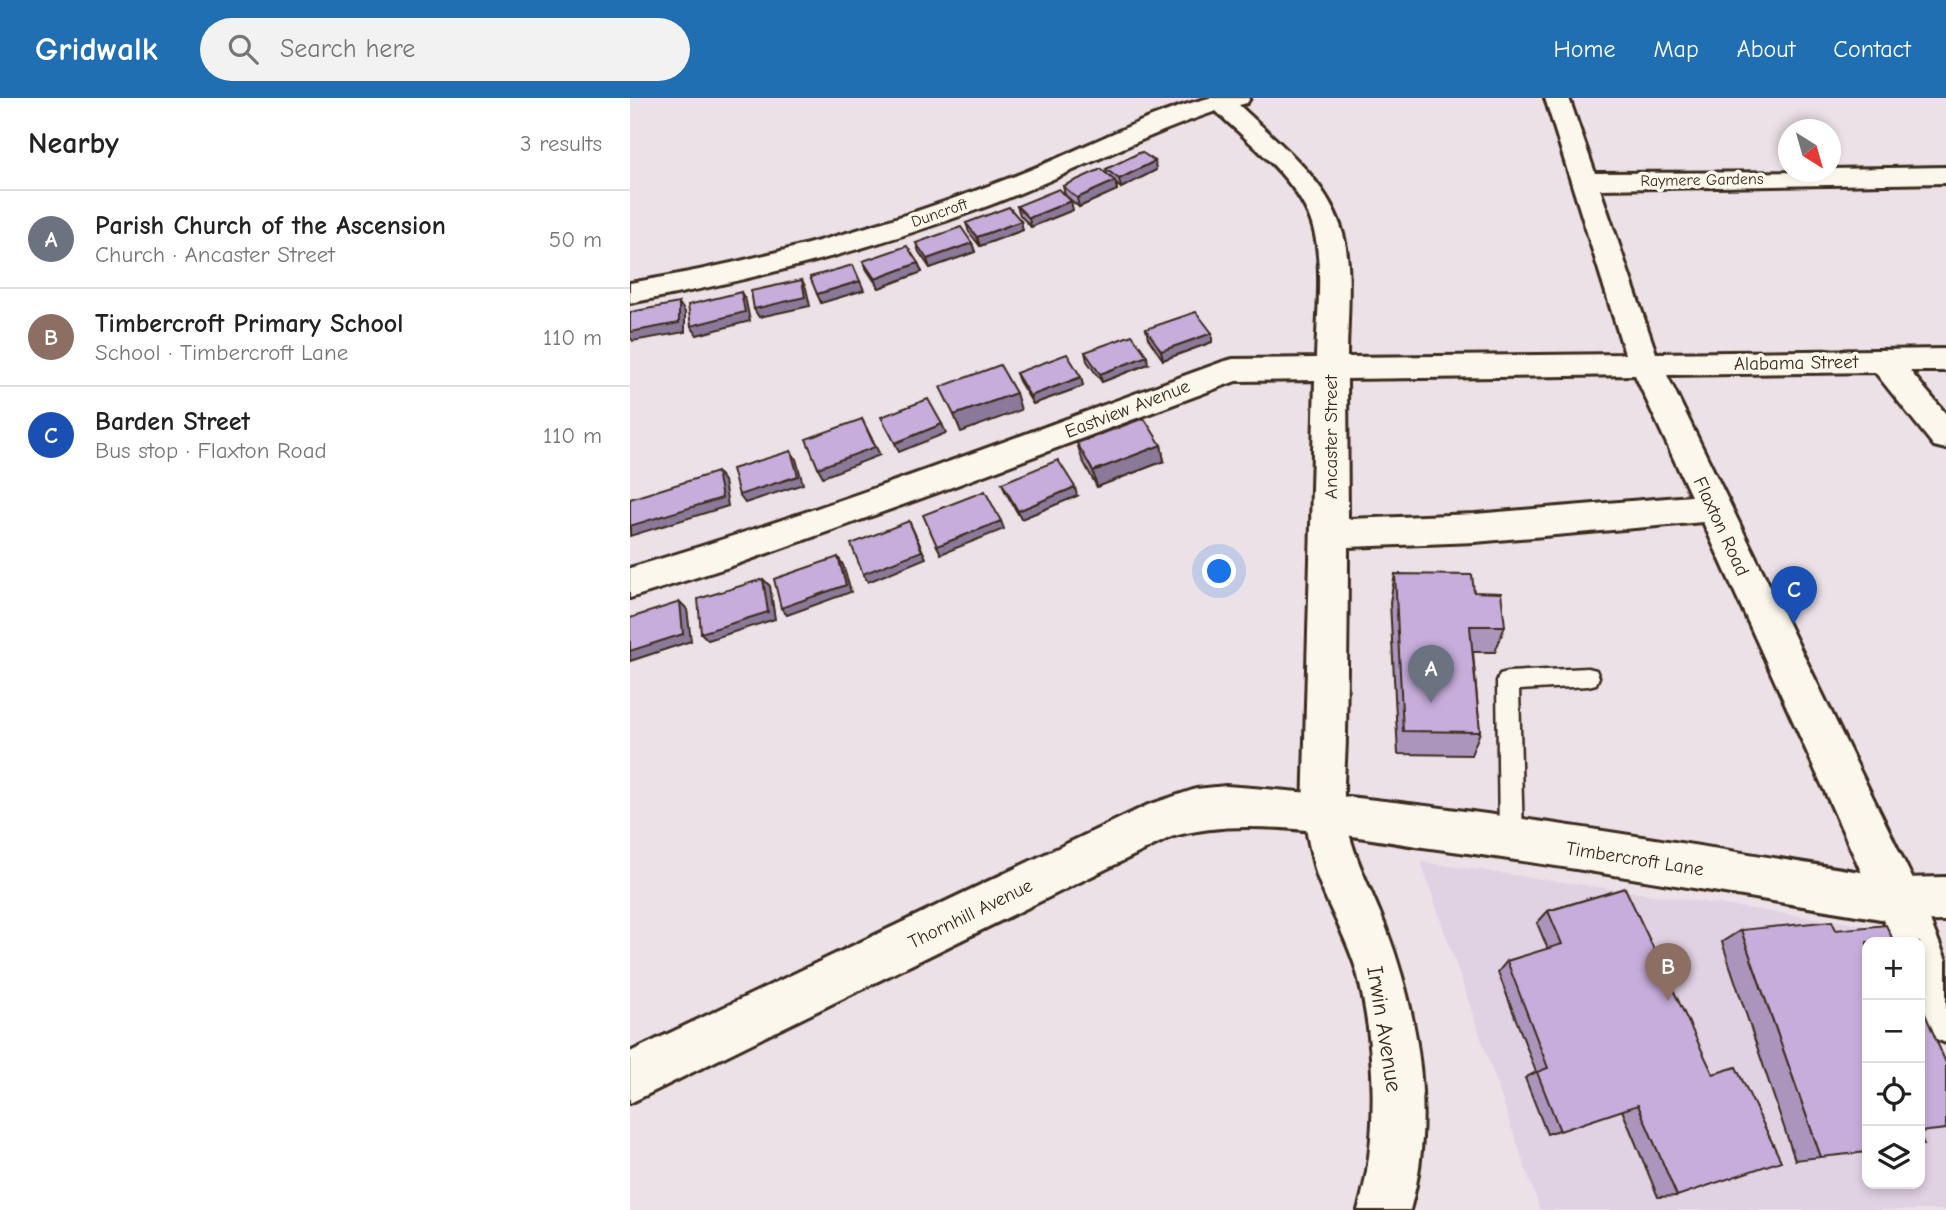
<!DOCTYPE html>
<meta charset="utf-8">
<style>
body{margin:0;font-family:"Comic Neue",sans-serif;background:#f2f2f2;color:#222}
.controls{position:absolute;right:21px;bottom:21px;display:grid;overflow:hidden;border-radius:14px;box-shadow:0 4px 10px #0003}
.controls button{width:63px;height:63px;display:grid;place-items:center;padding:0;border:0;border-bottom:2px solid #e0e0e0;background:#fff;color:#222;font:35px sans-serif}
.compass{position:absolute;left:1148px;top:21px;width:63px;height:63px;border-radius:50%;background:#fff;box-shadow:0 4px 10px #0003;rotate:143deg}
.you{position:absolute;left:590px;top:474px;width:24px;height:24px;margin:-18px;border:5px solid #fff;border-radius:50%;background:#1a73e8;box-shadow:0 0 0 10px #1a73e833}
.badge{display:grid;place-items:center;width:46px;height:46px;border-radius:50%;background:#1f6fb2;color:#fff;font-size:23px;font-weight:700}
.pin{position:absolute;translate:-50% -58px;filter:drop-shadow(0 2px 4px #0008)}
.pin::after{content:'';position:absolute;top:37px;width:24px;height:21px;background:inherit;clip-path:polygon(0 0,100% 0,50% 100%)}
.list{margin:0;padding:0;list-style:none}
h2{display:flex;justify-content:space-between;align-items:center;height:91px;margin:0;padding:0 28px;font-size:30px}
h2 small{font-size:23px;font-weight:400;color:#767676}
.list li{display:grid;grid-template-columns:46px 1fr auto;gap:21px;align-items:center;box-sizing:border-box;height:98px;padding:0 28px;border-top:2px solid #e0e0e0}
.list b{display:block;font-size:26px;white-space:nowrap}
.list p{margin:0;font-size:23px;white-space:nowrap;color:#767676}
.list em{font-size:23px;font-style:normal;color:#767676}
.icon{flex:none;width:38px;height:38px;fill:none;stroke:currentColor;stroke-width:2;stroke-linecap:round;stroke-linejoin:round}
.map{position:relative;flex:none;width:1316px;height:1112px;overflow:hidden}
header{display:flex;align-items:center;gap:42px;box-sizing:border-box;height:98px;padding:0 35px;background:#1f6fb2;color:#fff}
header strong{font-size:33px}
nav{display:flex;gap:38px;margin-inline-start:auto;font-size:24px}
.search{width:490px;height:63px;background:#f2f2f2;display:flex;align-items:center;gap:18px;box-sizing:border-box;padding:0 24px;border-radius:38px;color:#767676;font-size:26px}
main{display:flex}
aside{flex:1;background:#fff}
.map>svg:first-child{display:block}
.built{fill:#e0d1e3}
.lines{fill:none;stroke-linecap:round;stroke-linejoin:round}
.lane-casing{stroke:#3b2a1e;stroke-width:5}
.street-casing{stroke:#3b2a1e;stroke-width:6}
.secondary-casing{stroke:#3b2a1e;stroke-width:6}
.lane{fill:#fbf7ec;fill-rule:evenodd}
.street{fill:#fbf7ec;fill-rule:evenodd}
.secondary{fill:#fbf7ec;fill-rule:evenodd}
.wall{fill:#ab95bc;stroke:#3b2a1e;stroke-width:2}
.shaded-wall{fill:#8b7999;stroke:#3b2a1e;stroke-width:2}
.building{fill:#c7addb;stroke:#3b2a1e;stroke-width:2}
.labels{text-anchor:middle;stroke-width:7;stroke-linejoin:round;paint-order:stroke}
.far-street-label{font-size:16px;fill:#3b2a1e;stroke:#fbf7ec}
.street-label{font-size:19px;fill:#3b2a1e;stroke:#fbf7ec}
.near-street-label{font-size:23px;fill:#3b2a1e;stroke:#fbf7ec}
</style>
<header>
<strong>Gridwalk</strong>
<div class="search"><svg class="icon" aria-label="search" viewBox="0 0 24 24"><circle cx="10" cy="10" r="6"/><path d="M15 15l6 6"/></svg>Search here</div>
<nav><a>Home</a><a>Map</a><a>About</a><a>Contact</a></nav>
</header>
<main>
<aside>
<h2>Nearby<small>3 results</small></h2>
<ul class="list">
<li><span class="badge" style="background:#6b7280">A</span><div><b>Parish Church of the Ascension</b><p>Church · Ancaster Street</p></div><em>50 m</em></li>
<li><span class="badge" style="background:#8d6e63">B</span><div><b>Timbercroft Primary School</b><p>School · Timbercroft Lane</p></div><em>110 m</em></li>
<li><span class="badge" style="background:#1a4fb4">C</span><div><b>Barden Street</b><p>Bus stop · Flaxton Road</p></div><em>110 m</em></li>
</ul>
</aside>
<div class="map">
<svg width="1316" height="1112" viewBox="0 0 1316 1112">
<rect width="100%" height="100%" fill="#ebe1e7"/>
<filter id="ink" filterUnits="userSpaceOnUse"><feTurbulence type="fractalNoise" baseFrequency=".0143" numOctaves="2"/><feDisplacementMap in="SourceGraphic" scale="14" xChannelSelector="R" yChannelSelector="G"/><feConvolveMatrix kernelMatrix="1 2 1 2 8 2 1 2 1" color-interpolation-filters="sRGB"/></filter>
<g filter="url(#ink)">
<!-- built -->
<path class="built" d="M 791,764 L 1234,827 L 1241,844 L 1237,844 L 1237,1086 L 1290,1086 L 1290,961 L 1316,1024 L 1316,1112 L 910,1112 Z"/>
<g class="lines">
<!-- lane casing -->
<g class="lane-casing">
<path id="lane" d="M 958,570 L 966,572 L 969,579 L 966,586 L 958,588 L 889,592 L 893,740 L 889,748 L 881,751 L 873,748 L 869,740 L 867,583 L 870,576 L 878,574 Z"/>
</g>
<!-- street casing -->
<g class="street-casing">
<path id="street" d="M 579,0 L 620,0 L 617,5 L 609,7 C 647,44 698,81 713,136 C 723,171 717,222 717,259 L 995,256 L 915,0 L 939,0 L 965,75 L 1200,74 L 1200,71 L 1316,69 L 1316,85 L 970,91 L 1026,255 L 1316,251 L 1316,273 L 1280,273 L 1316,316 L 1316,351 L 1304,348 L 1245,274 L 1037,277 L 1285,786 L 1316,862 L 1316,945 L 1299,938 L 1290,915 L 1290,844 L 1263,844 L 1073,424 L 845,444 L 718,449 C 718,511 717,574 716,636 C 716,661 712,690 715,715 C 721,757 742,792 756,830 C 789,917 806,1021 780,1112 L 728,1112 C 749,1042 746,949 728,878 C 719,843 699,812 687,778 C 681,758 677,736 673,715 L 685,282 L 606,283 L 303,396 L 99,469 L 0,500 L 0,470 C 200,411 396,335 592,264 L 603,261 L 686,260 C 687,222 693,173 685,137 C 674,85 622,48 586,13 C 509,39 436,78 360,107 C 243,151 123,182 0,205 L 0,185 C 130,163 254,128 377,81 C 445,56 509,18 579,0 ZM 1005,277 L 1061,398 L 845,416 L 718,421 L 717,281 Z"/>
</g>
<!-- secondary casing -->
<g class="secondary-casing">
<path id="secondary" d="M 596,688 C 822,704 1045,745 1269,780 L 1316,779 L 1316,823 L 1269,824 C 1110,798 952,770 793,749 C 717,738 615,716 541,739 L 0,1005 L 0,954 L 518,707 L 566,691 Z"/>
</g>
<!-- lane -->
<use href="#lane" class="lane"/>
<!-- street -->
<use href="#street" class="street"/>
<!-- secondary -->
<use href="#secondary" class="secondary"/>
</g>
<!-- wall -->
<path class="wall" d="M 476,71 L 526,72 L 491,90 L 486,86 L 487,92 L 449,109 L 435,97 L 433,88 L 477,76 Z
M 387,108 L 443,112 L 401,129 L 390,117 Z
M 336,125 L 393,132 L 350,148 L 339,134 Z
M 286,145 L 342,145 L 345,154 L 300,170 L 289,154 Z
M 233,163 L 288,165 L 292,174 L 249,190 L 237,172 Z
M 516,231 L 582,235 L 582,244 L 533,262 L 518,240 Z
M 455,254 L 518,266 L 472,284 L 457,263 Z
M 386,275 L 451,279 L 453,288 L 403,306 L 389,283 Z
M 447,345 L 531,347 L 534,363 L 467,389 L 452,361 Z
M 372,385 L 447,398 L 391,421 L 375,393 Z
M 765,476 L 844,494 L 875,528 L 865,554 L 843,554 L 850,634 L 841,657 L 768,656 L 760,504 Z
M 995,790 L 1047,1098 L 1028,1099 L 992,1012 L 917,1036 L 895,980 L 906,974 L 868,874 L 877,863 L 918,851 L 907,825 L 918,813 Z
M 1111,832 L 1191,1059 L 1165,1062 L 1092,844 Z"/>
<!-- shaded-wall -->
<path class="shaded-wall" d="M 525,63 L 526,72 L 491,90 L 489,81 Z
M 485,83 L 487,92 L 449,109 L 447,100 Z
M 441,103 L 443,112 L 401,129 L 399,120 Z
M 391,123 L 393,132 L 350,148 L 347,139 Z
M 342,145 L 345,154 L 300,170 L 297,161 Z
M 288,165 L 292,174 L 249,190 L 245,181 Z
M 172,182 L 176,190 L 180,208 L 129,219 L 124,211 Z
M 230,183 L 234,192 L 191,205 L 187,196 Z
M 111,194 L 116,203 L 120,223 L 67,237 L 61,228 Z
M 49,205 L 55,214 L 55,234 L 3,243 L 0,239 L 0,234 Z
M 582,235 L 582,244 L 533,262 L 531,253 Z
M 517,258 L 518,266 L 472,284 L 470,276 Z
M 451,279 L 453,288 L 403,306 L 400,298 Z
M 386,295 L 391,312 L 331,334 L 324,317 Z
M 232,321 L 250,357 L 193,379 L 188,370 Z
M 312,326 L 316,335 L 269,354 L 265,345 Z
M 531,347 L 534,363 L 467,389 L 463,373 Z
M 161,353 L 166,361 L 173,386 L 115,405 L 109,397 Z
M 87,374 L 94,383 L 98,408 L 0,438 L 0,428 Z
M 445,389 L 447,398 L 391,421 L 388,413 Z
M 279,423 L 296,460 L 238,484 L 233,476 Z
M 371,423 L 374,431 L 311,456 L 307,448 Z
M 208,459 L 213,467 L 221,494 L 157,517 L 151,510 Z
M 133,481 L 140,488 L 145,521 L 78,542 L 71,535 Z
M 50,504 L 57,511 L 61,543 L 0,563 L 0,553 Z"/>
<!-- building -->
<path class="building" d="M 511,54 L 525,63 L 489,81 L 476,71 Z
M 471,71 L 485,83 L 447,100 L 433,88 Z
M 429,91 L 441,103 L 399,120 L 387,108 Z
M 379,109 L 391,123 L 347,139 L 336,125 Z
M 331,129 L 342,145 L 297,161 L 286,145 Z
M 277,148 L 288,165 L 245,181 L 233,163 Z
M 223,167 L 230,183 L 187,196 L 180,179 Z
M 172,182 L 175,199 L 124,211 L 121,193 Z
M 111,194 L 115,214 L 61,228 L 58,207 Z
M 49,205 L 49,225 L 0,234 L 0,214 Z
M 566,214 L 582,235 L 531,253 L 516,231 Z
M 502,237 L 517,258 L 470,276 L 455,254 Z
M 437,256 L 451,279 L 400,298 L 386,275 Z
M 370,267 L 386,295 L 324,317 L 310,289 Z
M 298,301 L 312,326 L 265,345 L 251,319 Z
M 514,320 L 531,347 L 463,373 L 447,345 Z
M 232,321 L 245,349 L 188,370 L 176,341 Z
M 161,353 L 168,378 L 109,397 L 102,371 Z
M 428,362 L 445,389 L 388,413 L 372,385 Z
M 87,374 L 92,400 L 0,428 L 0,401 Z
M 355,393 L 371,423 L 307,448 L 293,417 Z
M 279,423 L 292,453 L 233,476 L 221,446 Z
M 208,459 L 216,487 L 151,510 L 144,481 Z
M 765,476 L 842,477 L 844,494 L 871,495 L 875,528 L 840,528 L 850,634 L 773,633 Z
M 133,481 L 138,514 L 71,535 L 68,501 Z
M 50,504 L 53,536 L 0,553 L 0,520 Z
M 995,790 L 1083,976 L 1106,969 L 1151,1063 L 1047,1098 L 1008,1007 L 930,1033 L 907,974 L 918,970 L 877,863 L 932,846 L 918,813 Z
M 1202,823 L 1206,832 L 1256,827 L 1264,844 L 1237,844 L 1237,1054 L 1191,1059 L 1111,832 Z
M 1290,904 L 1316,965 L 1316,1031 L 1290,1034 Z
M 1290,1037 L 1294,1047 L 1290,1047 Z"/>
</g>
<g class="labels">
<!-- far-street labels -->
<g class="far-street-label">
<text transform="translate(1072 81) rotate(-1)" y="6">Raymere Gardens</text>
<text transform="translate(309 114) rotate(-19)" y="6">Duncroft</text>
</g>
<!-- street labels -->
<g class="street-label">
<text transform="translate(1166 264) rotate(-1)" y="7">Alabama Street</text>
<text transform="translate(497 310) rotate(-21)" y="7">Eastview Avenue</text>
<text transform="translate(700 339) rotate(-90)" y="7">Ancaster Street</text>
<text transform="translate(1092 428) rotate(65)" y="7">Flaxton Road</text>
<text transform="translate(1005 760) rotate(9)" y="7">Timbercroft Lane</text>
<text transform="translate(340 815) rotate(-26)" y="7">Thornhill Avenue</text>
</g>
<!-- near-street labels -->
<g class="near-street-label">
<text transform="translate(755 931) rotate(81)" y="8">Irwin Avenue</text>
</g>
</g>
</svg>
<div class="controls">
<button>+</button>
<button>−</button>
<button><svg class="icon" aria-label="locate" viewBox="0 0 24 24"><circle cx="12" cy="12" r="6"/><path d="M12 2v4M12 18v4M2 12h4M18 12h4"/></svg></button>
<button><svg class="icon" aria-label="layers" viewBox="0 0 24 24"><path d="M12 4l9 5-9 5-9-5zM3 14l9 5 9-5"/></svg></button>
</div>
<svg class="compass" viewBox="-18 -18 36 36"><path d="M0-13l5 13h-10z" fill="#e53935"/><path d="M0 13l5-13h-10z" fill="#767676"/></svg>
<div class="you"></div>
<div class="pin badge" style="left:801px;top:605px;background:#6b7280">A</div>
<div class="pin badge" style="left:1038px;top:903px;background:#8d6e63">B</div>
<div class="pin badge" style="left:1164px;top:526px;background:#1a4fb4">C</div>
</div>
</main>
